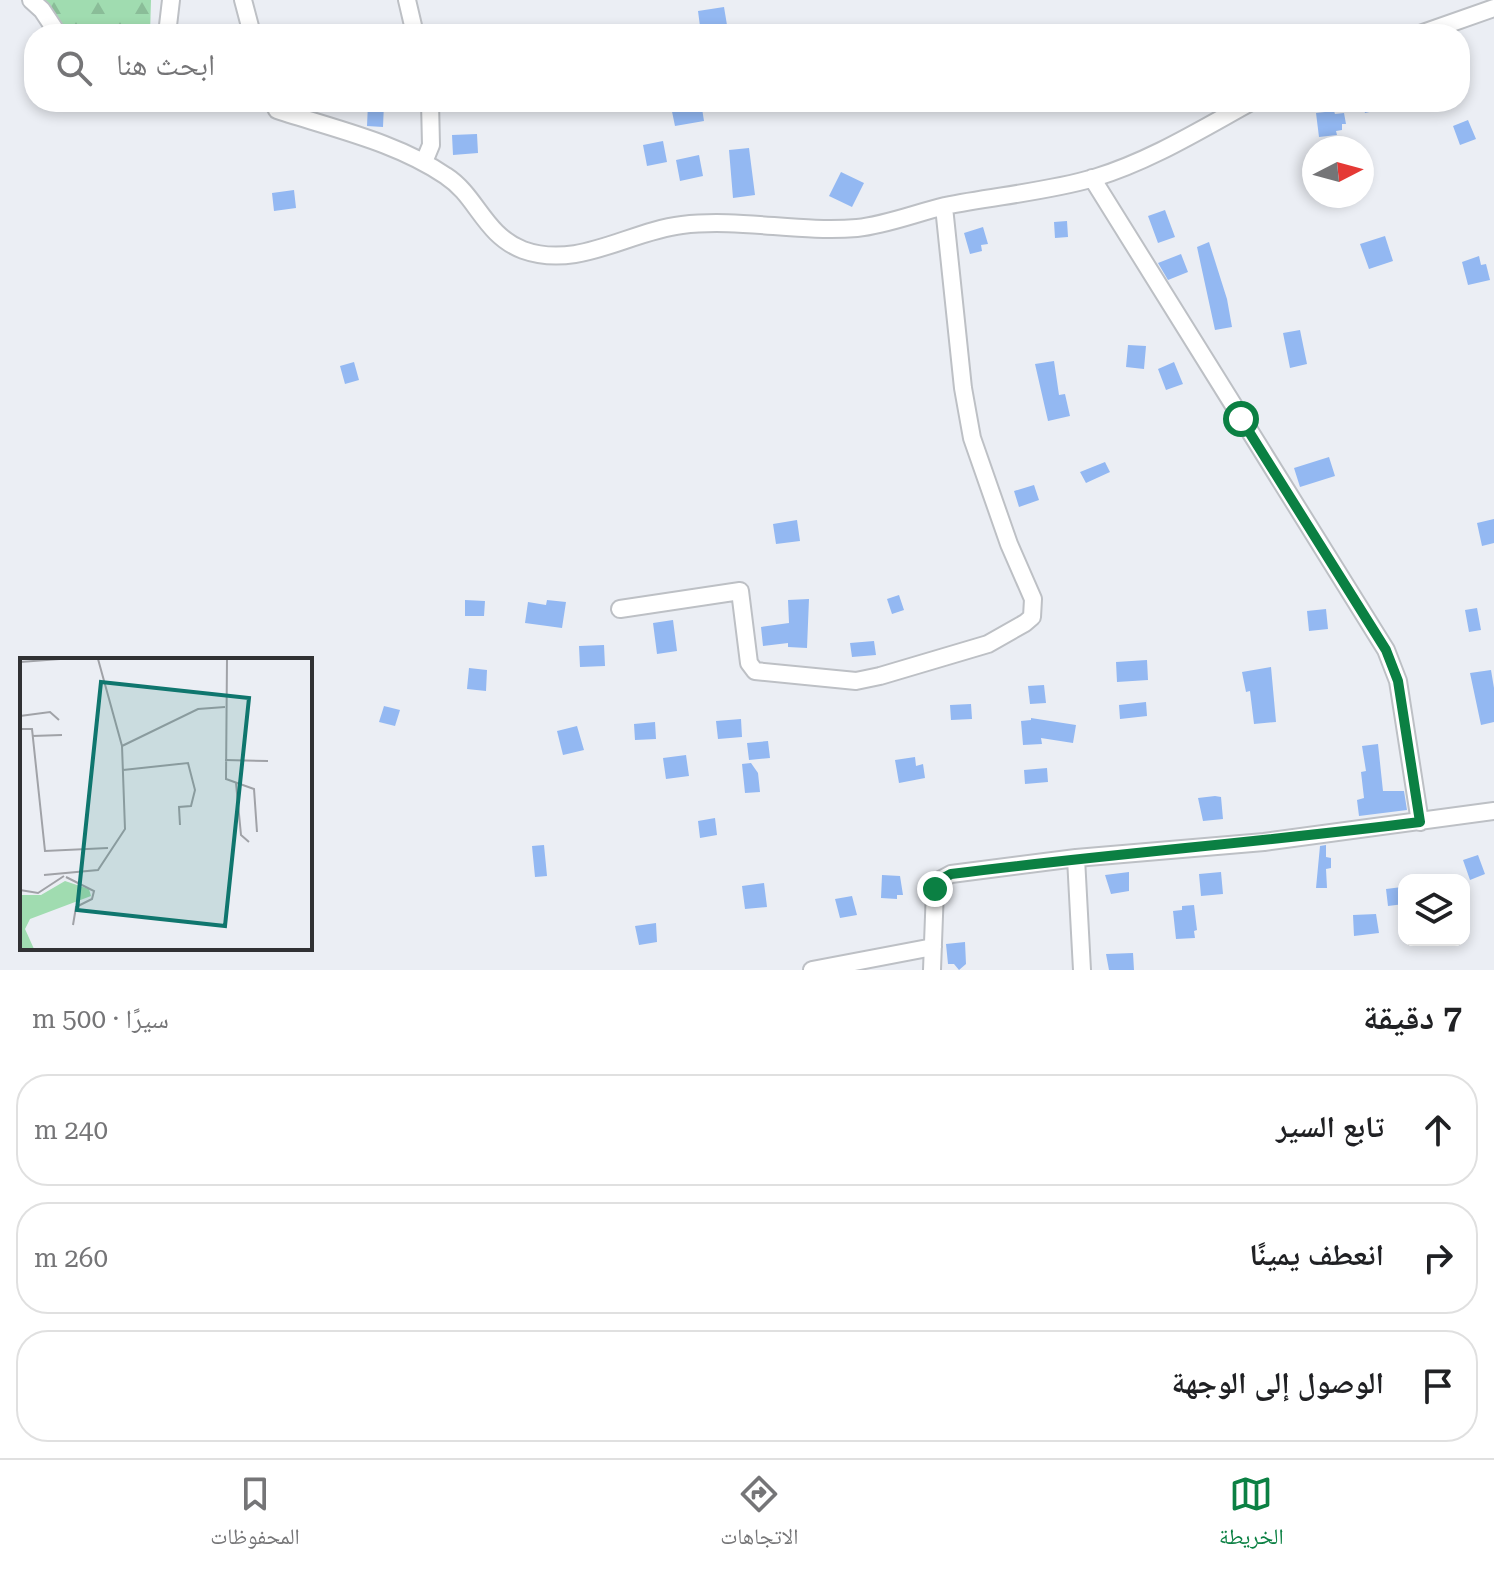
<!DOCTYPE html>
<html lang="ar">
<meta charset="utf-8">
<style>
body{margin:0;font-family:"Roboto Serif","Noto Naskh Arabic",serif;background:#f6f6f6;color:#202124;direction:rtl}
.controls{position:absolute;right:24px;bottom:24px;display:grid;overflow:hidden;border-radius:16px;box-shadow:0 4px 12px #0003}
.controls button{width:72px;height:72px;display:grid;place-items:center;padding:0;border:0;border-bottom:2px solid #e0e0e0;background:#fff;color:#202124;font:40px sans-serif}
.compass{position:absolute;left:1302px;top:136px;width:72px;height:72px;border-radius:50%;background:#fff;box-shadow:0 4px 12px #0003;rotate:84deg}
.stop{position:absolute;width:24px;height:24px;margin:-18px;border:6px solid #0b8043;border-radius:50%;background:#fff}
.stop.end{background:#0b8043;border-color:#fff;box-shadow:0 2px 8px #0008}
.list{margin:0;padding:0;list-style:none}
h2{display:flex;justify-content:space-between;align-items:center;height:104px;margin:0;padding:0 32px;font-size:34px}
h2 small{font-size:26px;font-weight:400;color:#757577}
.list li{display:grid;grid-template-columns:52px 1fr auto;gap:24px;align-items:center;box-sizing:border-box;height:112px;margin:0 16px 16px;padding:0 16px;border:2px solid #e0e0e0;border-radius:32px}
.list b{display:block;font-size:30px;white-space:nowrap}
.list em{font-size:26px;font-style:normal;color:#757577}
.icon{flex:none;width:44px;height:44px;fill:none;stroke:currentColor;stroke-width:2;stroke-linecap:round;stroke-linejoin:round}
.map{position:relative;flex:none;width:1494px;height:970px;overflow:hidden;direction:ltr}
.search{position:absolute;background:#fff;box-shadow:0 4px 12px #0003;left:24px;right:24px;top:24px;height:88px;display:flex;align-items:center;gap:20px;box-sizing:border-box;padding:0 28px;border-radius:32px;color:#757577;font-size:30px}
.sheet{height:488px;background:#fff}
nav{display:flex;justify-content:space-around;align-items:center;box-sizing:border-box;height:112px;border-top:2px solid #e0e0e0;background:#fff;font-size:22px;color:#757577}
nav a{display:grid;justify-items:center;gap:4px}
nav .on{color:#0b8043}
.map>svg:first-child{display:block}
.forest{fill:url(#forest-firs)}
.building{fill:#93b8f2}
.lines{fill:none;stroke-linecap:round;stroke-linejoin:round}
.minor-casing{stroke:#bdc0c5;stroke-width:20}
.minor{stroke:#fff;stroke-width:16}
.route{stroke:#0b8043;stroke-width:10}
.inset-road{fill:none;stroke:#a0a2a7;stroke-width:2}
.view{fill:#0f766e;fill-opacity:0.15;stroke:#0f766e;stroke-width:4}
.inset-edge{fill:none;stroke:#303133;stroke-width:4}
</style>
<div class="map">
<svg width="1494" height="970" viewBox="0 0 1494 970">
<defs>
<pattern id="forest-firs" width="22" height="20" patternUnits="userSpaceOnUse" patternTransform="scale(2)"><rect width="22" height="20" fill="#a0dcb0"/><path d="M5 1l3.5 6h-7zM16 11l3.5 6h-7z" fill="#8abd98"/></pattern>
</defs>
<rect width="100%" height="100%" fill="#ebeef4"/>
<!-- forest -->
<path class="forest" d="M 45,0 L 151,0 L 150,34 L 65,34 Z"/>
<!-- building -->
<path class="building" d="M 724,7 L 728,31 L 701,34 L 698,11 Z
M 670,102 L 701,102 L 704,121 L 675,126 Z
M 1362,102 L 1395,102 L 1395,106 L 1365,113 Z
M 368,103 L 384,103 L 383,127 L 367,126 Z
M 1334,111 L 1335,114 L 1344,113 L 1346,124 L 1342,124 L 1342,130 L 1336,131 L 1337,135 L 1319,137 L 1316,113 Z
M 1468,120 L 1476,139 L 1460,145 L 1453,126 Z
M 477,134 L 478,153 L 453,155 L 452,135 Z
M 663,141 L 667,162 L 647,166 L 643,145 Z
M 749,148 L 755,195 L 733,198 L 729,150 Z
M 699,155 L 703,176 L 680,181 L 676,160 Z
M 841,172 L 864,183 L 852,207 L 829,196 Z
M 294,190 L 296,208 L 274,211 L 272,193 Z
M 1165,210 L 1175,237 L 1158,243 L 1148,216 Z
M 1067,221 L 1068,237 L 1055,238 L 1054,222 Z
M 983,227 L 988,244 L 981,245 L 982,251 L 970,254 L 964,233 Z
M 1385,236 L 1393,261 L 1369,269 L 1360,244 Z
M 1209,242 L 1227,299 L 1232,327 L 1215,330 L 1197,247 Z
M 1181,254 L 1188,272 L 1168,280 L 1158,263 Z
M 1479,256 L 1481,265 L 1486,264 L 1490,280 L 1468,285 L 1462,262 Z
M 1300,330 L 1307,364 L 1290,368 L 1283,333 Z
M 1128,345 L 1146,346 L 1144,369 L 1126,367 Z
M 1054,361 L 1059,395 L 1065,394 L 1070,416 L 1048,421 L 1035,364 Z
M 354,362 L 359,380 L 345,384 L 340,366 Z
M 1174,362 L 1183,384 L 1166,390 L 1158,369 Z
M 1329,457 L 1335,476 L 1300,487 L 1294,468 Z
M 1105,462 L 1110,472 L 1086,483 L 1080,472 Z
M 1034,485 L 1039,500 L 1019,507 L 1014,491 Z
M 1494,519 L 1494,543 L 1482,546 L 1477,523 Z
M 797,520 L 800,541 L 776,544 L 773,524 Z
M 899,595 L 904,610 L 892,614 L 887,599 Z
M 809,599 L 807,648 L 788,647 L 788,643 L 763,646 L 761,627 L 789,623 L 788,600 Z
M 465,600 L 485,601 L 484,616 L 465,616 Z
M 547,600 L 566,602 L 562,628 L 525,623 L 528,602 L 546,605 Z
M 1477,608 L 1481,630 L 1469,632 L 1465,610 Z
M 1326,609 L 1328,629 L 1309,631 L 1307,611 Z
M 673,620 L 677,651 L 657,654 L 653,623 Z
M 874,641 L 876,655 L 852,657 L 850,643 Z
M 604,645 L 605,666 L 580,667 L 579,646 Z
M 1147,660 L 1148,680 L 1117,682 L 1116,662 Z
M 1271,667 L 1276,722 L 1254,724 L 1250,691 L 1246,692 L 1242,672 Z
M 469,668 L 487,670 L 486,691 L 467,689 Z
M 1491,670 L 1494,688 L 1494,722 L 1481,725 L 1470,673 Z
M 1044,685 L 1046,703 L 1030,704 L 1028,686 Z
M 1146,702 L 1147,716 L 1120,719 L 1119,705 Z
M 971,704 L 972,719 L 951,720 L 950,705 Z
M 384,706 L 400,710 L 395,726 L 379,722 Z
M 1031,718 L 1076,725 L 1073,743 L 1041,738 L 1042,744 L 1023,745 L 1021,721 L 1031,720 Z
M 741,719 L 742,737 L 718,739 L 716,721 Z
M 655,722 L 656,739 L 635,740 L 634,724 Z
M 577,726 L 584,750 L 563,755 L 557,731 Z
M 768,741 L 770,758 L 749,760 L 747,743 Z
M 1378,744 L 1383,791 L 1404,791 L 1407,810 L 1359,816 L 1357,800 L 1364,798 L 1361,772 L 1366,771 L 1362,746 Z
M 686,755 L 689,776 L 666,779 L 663,758 Z
M 915,757 L 916,766 L 923,764 L 925,778 L 899,783 L 895,760 Z
M 751,763 L 758,773 L 760,792 L 745,793 L 742,764 Z
M 1047,768 L 1048,782 L 1025,784 L 1024,770 Z
M 1215,796 L 1221,797 L 1223,819 L 1203,821 L 1198,798 Z
M 715,818 L 717,835 L 700,838 L 698,821 Z
M 544,845 L 547,876 L 535,877 L 532,846 Z
M 1326,845 L 1326,857 L 1331,858 L 1331,868 L 1326,869 L 1327,888 L 1316,888 L 1320,846 Z
M 1478,855 L 1485,874 L 1470,880 L 1463,860 Z
M 1129,872 L 1129,891 L 1111,894 L 1105,875 Z
M 1221,872 L 1223,894 L 1201,896 L 1199,874 Z
M 882,875 L 900,876 L 903,895 L 897,895 L 897,899 L 881,898 Z
M 764,883 L 767,907 L 745,909 L 742,886 Z
M 1402,887 L 1404,904 L 1388,906 L 1386,889 Z
M 852,896 L 857,915 L 840,918 L 835,899 Z
M 1194,905 L 1197,930 L 1194,931 L 1195,938 L 1176,939 L 1173,911 L 1182,910 L 1182,906 Z
M 1376,914 L 1379,933 L 1354,936 L 1353,915 Z
M 656,923 L 657,942 L 639,945 L 635,926 Z
M 965,942 L 966,964 L 959,970 L 954,964 L 948,964 L 946,944 Z
M 1133,953 L 1134,970 L 1109,970 L 1106,954 Z"/>
<g class="lines">
<!-- minor casing -->
<g class="minor-casing">
<path id="minor" d="M 31,0 L 42,10 L 58,34
M 243,0 L 252,34
M 407,0 L 415,34
M 167,34 L 171,0
M 1420,34 L 1494,8
M 118,102 L 119,102
M 273,102 L 277,110 C 334,129 396,142 446,176 C 477,196 484,235 523,250 C 578,270 629,231 682,225 C 740,218 799,233 857,228 C 886,225 916,213 945,206 C 994,196 1046,192 1094,178 C 1150,161 1200,130 1251,102
M 424,162 L 431,145 L 430,102
M 1092,178 L 1386,650 L 1398,681 L 1420,822
M 620,609 L 740,591 L 749,663 L 755,671 L 856,681 L 880,676 L 988,644 L 1025,623 L 1032,617 L 1033,599 L 1009,544 L 972,438 L 963,388 L 944,207
M 1076,858 L 1082,970
M 812,970 L 933,947
M 932,970 L 935,889 L 940,880 L 951,874 L 1076,858 L 1264,842 L 1494,811"/>
</g>
<!-- minor -->
<use href="#minor" class="minor"/>
</g>
<g class="lines">
<!-- route -->
<path class="route" d="M 935,889 L 940,880 L 951,874 C 1107,854 1264,842 1420,822 L 1398,681 L 1386,650 L 1241,419"/>
</g>
<!-- overview -->
<g transform="translate(20 658)">
<rect width="292" height="292" fill="#ebeef4"/>
<path d="M 45,223 L 69,231 L 71,238 L 10,261 L 5,271 L 14,291 L 0,291 L 0,237 L 21,237 Z" fill="#a0dcb0"/>
<path class="inset-road" d="M 207,1 L 206,121 L 234,131 L 237,174M 0,4 L 40,1M 0,58 L 30,54 L 39,62M 0,71 L 12,71 L 25,193 L 88,190M 12,78 L 42,77M 102,88 L 178,51 L 205,49M 205,102 L 248,103M 103,112 L 168,105 L 175,132 L 171,148 L 159,149 L 160,167M 216,125 L 221,177 L 229,184M 24,217 L 78,212 L 105,171 L 102,88 L 78,1M 46,219 L 74,233 L 72,241 L 56,249 L 53,267M 0,232 L 18,235 L 44,218"/>
<path class="view" d="M 81,24 L 229,40 L 205,268 L 57,252 Z"/>
<rect width="292" height="292" class="inset-edge"/>
</g>
</svg>
<div class="controls">
<button><svg class="icon" aria-label="layers" viewBox="0 0 24 24"><path d="M12 4l9 5-9 5-9-5zM3 14l9 5 9-5"/></svg></button>
</div>
<svg class="compass" viewBox="-18 -18 36 36"><path d="M0-13l5 13h-10z" fill="#e53935"/><path d="M0 13l5-13h-10z" fill="#757577"/></svg>
<div class="stop" style="left:1241px;top:419px"></div>
<div class="stop end" style="left:935px;top:889px"></div>
<div class="search"><svg class="icon" aria-label="search" viewBox="0 0 24 24"><circle cx="10" cy="10" r="6"/><path d="M15 15l6 6"/></svg>ابحث هنا</div>
</div>
<section class="sheet">
<h2>7 دقيقة<small>سيرًا · 500 m</small></h2>
<ul class="list">
<li><svg class="icon" aria-label="ahead" viewBox="0 0 24 24"><path d="M12 20V5M6 11l6-6 6 6"/></svg><div><b>تابع السير</b></div><em>240 m</em></li>
<li><svg class="icon" aria-label="right" viewBox="0 0 24 24"><path d="M7 20v-9h11M14 6l5 5-5 5"/></svg><div><b>انعطف يمينًا</b></div><em>260 m</em></li>
<li><svg class="icon" aria-label="arrive" viewBox="0 0 24 24"><path d="M6 21V4h12l-3 4 3 4H6"/></svg><div><b>الوصول إلى الوجهة</b></div></li>
</ul>
</section>
<nav>
<a class="on"><svg class="icon" aria-label="map" viewBox="0 0 24 24"><path d="M3 6l6-2 6 2 6-2v14l-6 2-6-2-6 2zM9 4v14M15 6v14"/></svg>الخريطة</a>
<a><svg class="icon" aria-label="directions" viewBox="0 0 24 24"><path d="M12 3l9 9-9 9-9-9zM9 14v-3h6M13 9l2 2-2 2"/></svg>الاتجاهات</a>
<a><svg class="icon" aria-label="saved" viewBox="0 0 24 24"><path d="M7 4h10v16l-5-4-5 4z"/></svg>المحفوظات</a>
</nav>
